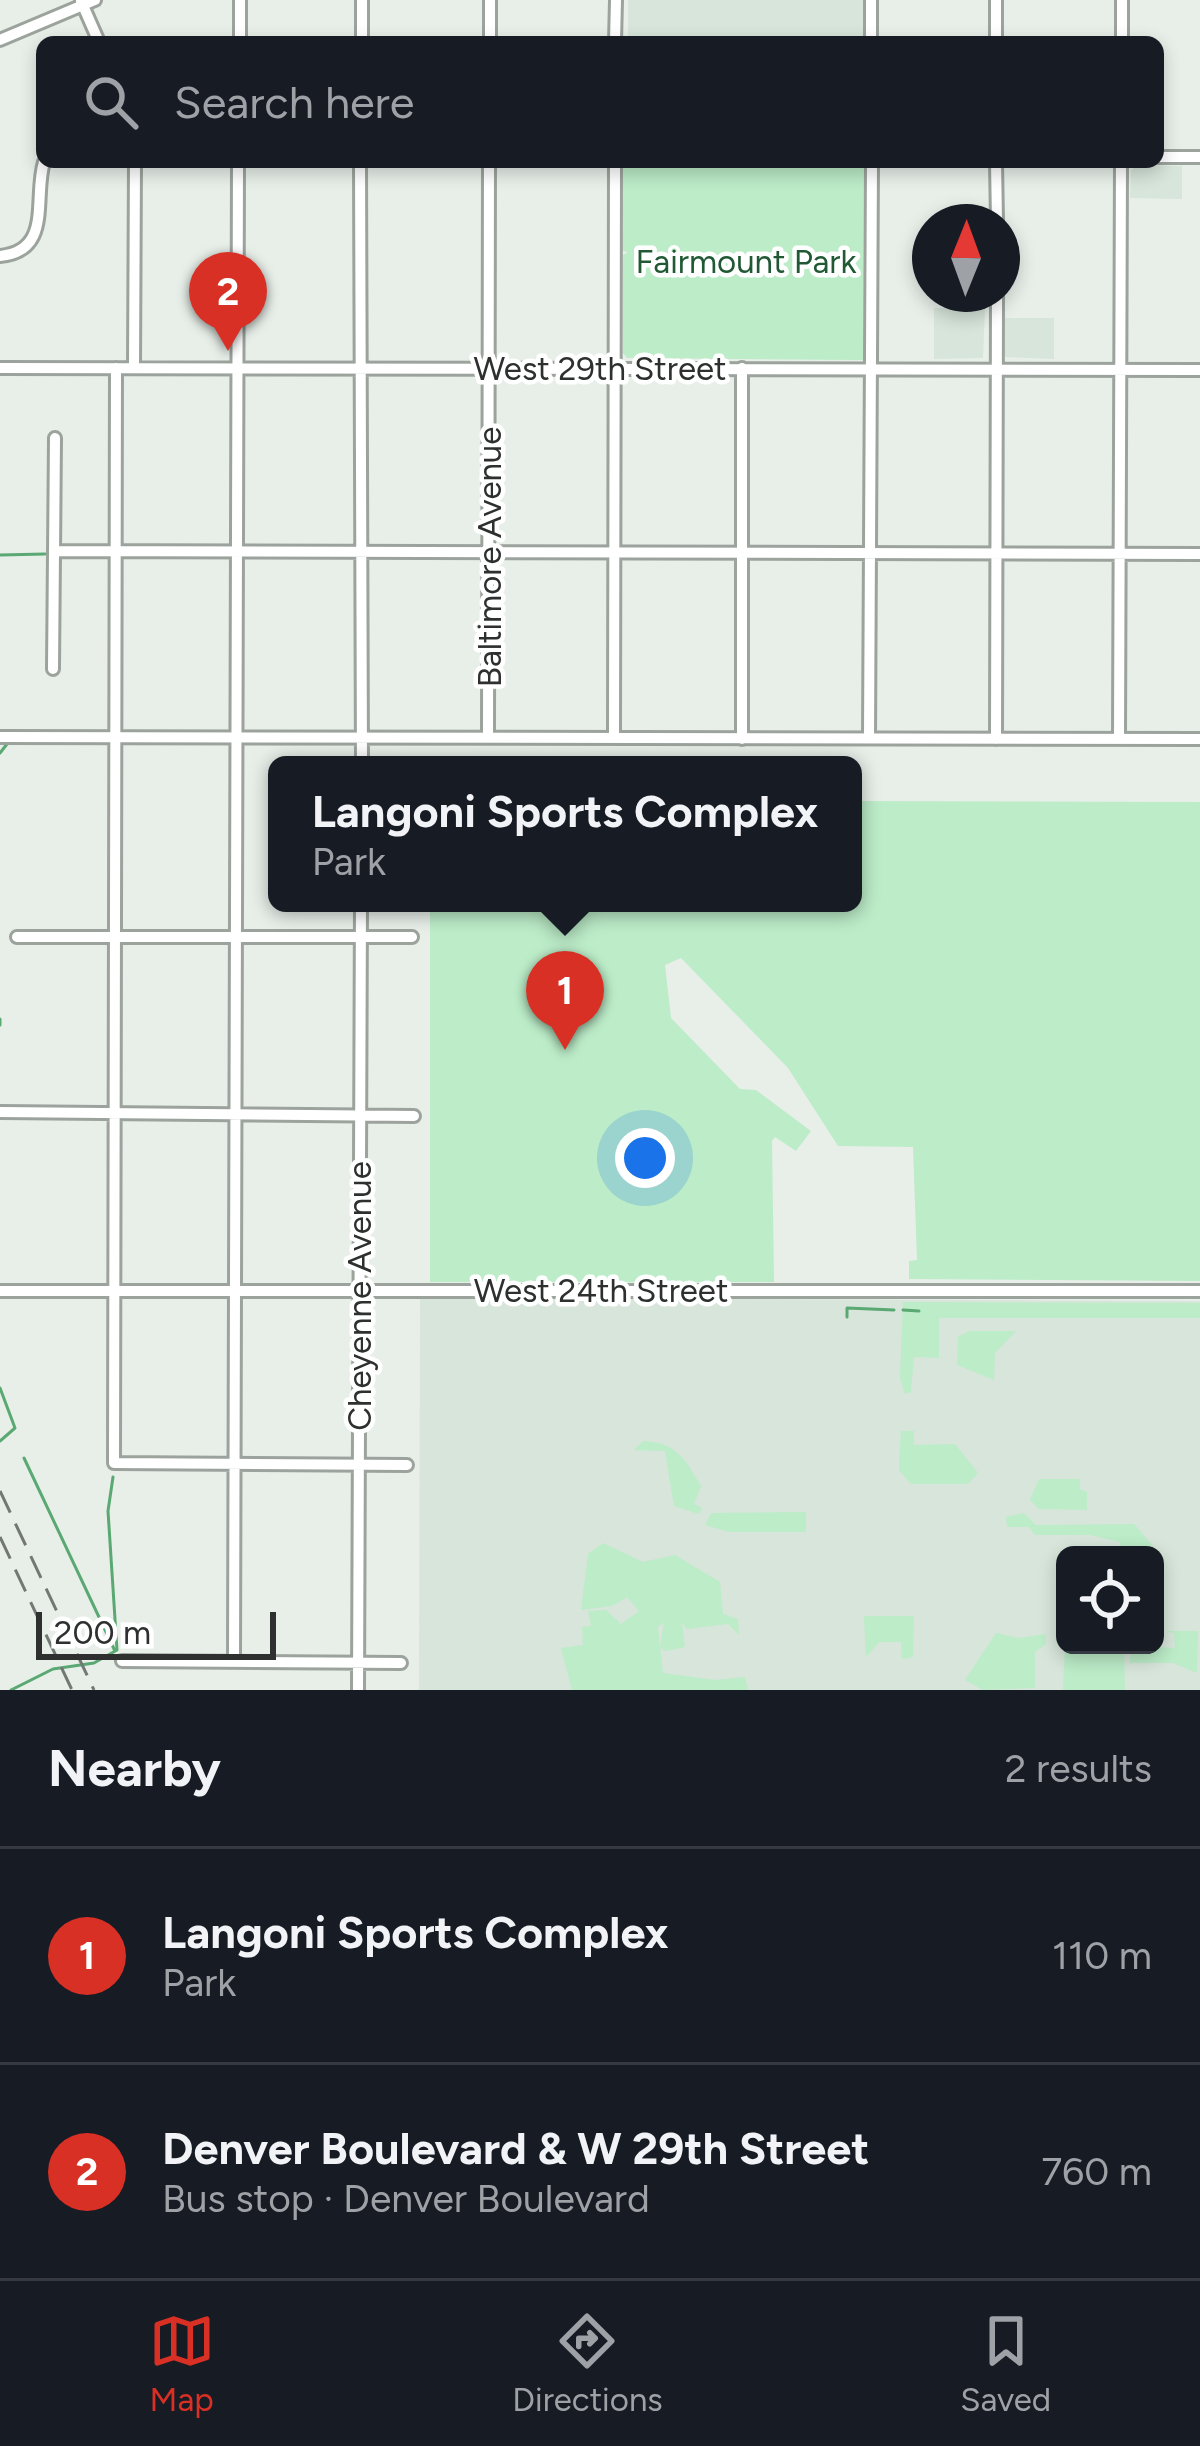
<!DOCTYPE html>
<meta charset="utf-8">
<style>
body{margin:0;font-family:Figtree,sans-serif;background:#242831;color:#f1f3f6}
.controls{position:absolute;right:36px;bottom:36px;display:grid;overflow:hidden;border-radius:18px;box-shadow:0 6px 18px #0003}
.controls button{width:108px;height:108px;display:grid;place-items:center;padding:0;border:0;border-bottom:3px solid #363941;background:#171b24;color:#f1f3f6;font:60px sans-serif}
.compass{position:absolute;left:912px;top:204px;width:108px;height:108px;border-radius:50%;background:#171b24;box-shadow:0 6px 18px #0003;rotate:1deg}
.scale{position:absolute;left:36px;bottom:30px;width:240px;box-sizing:border-box;padding-left:12px;border:6px solid #2d302e;border-top:0;font-size:33px;line-height:42px;white-space:nowrap;color:#2d302e;-webkit-text-stroke:9px #fff;paint-order:stroke}
.you{position:absolute;left:645px;top:1158px;width:42px;height:42px;margin:-30px;border:9px solid #fff;border-radius:50%;background:#1a73e8;box-shadow:0 0 0 18px #1a73e833}
.badge{display:grid;place-items:center;width:78px;height:78px;border-radius:50%;background:#d93025;color:#fff;font-size:39px;font-weight:700}
.pin{position:absolute;translate:-50% -99px;filter:drop-shadow(0 3px 6px #0008)}
.pin::after{content:'';position:absolute;top:63px;width:42px;height:36px;background:inherit;clip-path:polygon(0 0,100% 0,50% 100%)}
.popup{position:absolute;left:268px;top:756px;width:594px;height:156px;box-sizing:border-box;display:grid;place-content:center;border-radius:18px;background:#171b24;filter:drop-shadow(0 3px 9px #0005);font-size:39px;white-space:nowrap;color:#9ea1a6}
.popup b{font-size:45px;color:#f1f3f6}
.popup::after{content:'';position:absolute;left:50%;top:100%;margin-left:-24px;border:24px solid transparent;border-top-color:#171b24}
.list{margin:0;padding:0;list-style:none}
h2{display:flex;justify-content:space-between;align-items:center;height:156px;margin:0;padding:0 48px;font-size:51px}
h2 small{font-size:39px;font-weight:400;color:#9ea1a6}
.list li{display:grid;grid-template-columns:78px 1fr auto;gap:36px;align-items:center;box-sizing:border-box;height:216px;padding:0 48px;border-top:3px solid #363941}
.list b{display:block;font-size:45px;white-space:nowrap}
.list p{margin:0;font-size:39px;white-space:nowrap;color:#9ea1a6}
.list em{font-size:39px;font-style:normal;color:#9ea1a6}
.icon{flex:none;width:66px;height:66px;fill:none;stroke:currentColor;stroke-width:2;stroke-linecap:round;stroke-linejoin:round}
.map{position:relative;flex:none;width:1200px;height:1690px;overflow:hidden}
.search{position:absolute;background:#171b24;box-shadow:0 6px 18px #0003;left:36px;right:36px;top:36px;height:132px;display:flex;align-items:center;gap:30px;box-sizing:border-box;padding:0 42px;border-radius:18px;color:#9ea1a6;font-size:45px}
.sheet{height:588px;background:#171b24}
nav{display:flex;justify-content:space-around;align-items:center;box-sizing:border-box;height:168px;border-top:3px solid #363941;background:#171b24;font-size:33px;color:#9ea1a6}
nav a{display:grid;justify-items:center;gap:6px}
nav .on{color:#d93025}
.map>svg:first-child{display:block}
.built{fill:#d7e5da;fill-rule:evenodd}
.green{fill:#bcecc8}
.lines{fill:none;stroke-linecap:round;stroke-linejoin:round}
.stream{stroke:#5aa872;stroke-width:3}
.minor-casing{stroke:#9ca39d;stroke-width:16}
.minor{stroke:#fff;stroke-width:10}
.rail{stroke:#737874;stroke-width:3;stroke-dasharray:24 12;stroke-linecap:butt}
.labels{text-anchor:middle;stroke-width:9;stroke-linejoin:round;paint-order:stroke}
.park-label{font-size:33px;fill:#215934;stroke:#fff}
.street-label{font-size:33px;fill:#2d302e;stroke:#fff}
</style>
<div class="map">
<svg width="1200" height="1690" viewBox="0 0 1200 1690">
<rect width="100%" height="100%" fill="#e8efe9"/>
<!-- built -->
<path class="built" d="M 628,0 L 864,0 L 864,42 L 628,42 Z
M 1138,165 L 1182,166 L 1182,199 L 1130,198 L 1131,170 Z
M 934,308 L 985,308 L 983,358 L 934,359 Z
M 1004,318 L 1054,318 L 1054,359 L 1005,357 Z
M 420,1298 L 1200,1301 L 1200,1690 L 419,1690 ZM 1065,1555 L 1155,1555 L 1155,1645 L 1065,1645 Z"/>
<!-- green -->
<path class="green" d="M 623,162 L 864,162 L 863,360 L 627,358 L 623,353 L 623,255 L 628,252 L 623,251 Z
M 853,801 L 1200,802 L 1200,1281 L 909,1279 L 909,1261 L 917,1260 L 913,1147 L 838,1146 L 788,1068 L 681,958 L 665,965 L 671,1018 L 740,1089 L 756,1090 L 811,1131 L 796,1151 L 775,1137 L 772,1141 L 774,1282 L 430,1282 L 430,903 L 853,903 Z
M 903,1302 L 1200,1303 L 1200,1318 L 939,1318 L 939,1358 L 914,1357 L 911,1392 L 905,1394 L 900,1378 Z
M 969,1331 L 1016,1331 L 995,1353 L 994,1380 L 957,1365 L 958,1337 Z
M 901,1431 L 914,1431 L 914,1445 L 955,1444 L 978,1473 L 968,1484 L 911,1484 L 899,1470 Z
M 643,1441 C 676,1442 686,1460 701,1486 L 694,1504 L 702,1508 L 699,1514 L 674,1506 L 665,1451 L 634,1450 Z
M 1039,1479 L 1080,1479 L 1080,1489 L 1087,1492 L 1087,1510 L 1039,1509 L 1030,1500 Z
M 806,1512 L 806,1532 L 729,1532 L 705,1525 L 711,1513 Z
M 1024,1513 L 1036,1525 L 1134,1524 L 1165,1560 L 1121,1555 L 1120,1542 L 1090,1535 L 1035,1535 L 1029,1527 L 1007,1527 L 1006,1517 Z
M 603,1543 L 643,1562 L 675,1555 L 720,1582 L 723,1614 L 738,1619 L 739,1635 L 728,1624 L 687,1629 L 682,1623 L 685,1647 L 665,1651 L 660,1647 L 664,1622 L 658,1627 L 663,1673 L 715,1680 L 745,1677 L 748,1690 L 572,1690 L 561,1648 L 583,1645 L 582,1627 L 591,1626 L 588,1611 L 606,1610 L 621,1624 L 639,1611 L 627,1597 L 612,1606 L 581,1610 L 588,1554 Z
M 864,1616 L 914,1616 L 913,1657 L 902,1659 L 901,1642 L 879,1642 L 866,1657 Z
M 1163,1631 L 1198,1631 L 1197,1673 L 1173,1663 L 1130,1663 L 1130,1645 L 1175,1648 L 1174,1633 Z
M 996,1633 L 1018,1638 L 1046,1634 L 1046,1644 L 1035,1652 L 1035,1688 L 983,1690 L 965,1680 Z
M 1065,1643 L 1124,1645 L 1125,1690 L 1063,1690 Z"/>
<g class="lines">
<!-- stream -->
<path class="stream" d="M 0,555 L 45,554
M 0,753 L 7,744
M 0,1019 L 0,1025
M 903,1310 L 919,1311
M 847,1317 L 847,1308 L 894,1310
M 0,1388 L 15,1428 L 0,1441
M 24,1458 L 115,1651
M 11,1690 L 53,1669 L 94,1663 L 117,1650 L 108,1511 L 113,1477"/>
<!-- minor casing -->
<g class="minor-casing">
<path id="minor" d="M 871,0 L 871,42
M 996,0 L 996,42
M 81,1 L 99,42
M 0,40 L 95,0
M 240,42 L 240,0
M 362,42 L 362,0
M 490,42 L 490,0
M 615,42 L 616,0
M 1122,42 L 1122,0
M 1158,157 L 1200,157
M 360,162 L 362,765
M 996,162 L 997,222
M 0,256 C 53,251 33,198 44,162
M 0,368 L 1200,370
M 116,368 L 114,1463 L 407,1465
M 134,368 L 135,162
M 54,551 L 1200,554
M 53,669 L 55,438
M 0,737 L 1200,739
M 488,737 L 489,162
M 614,737 L 615,162
M 869,738 L 872,162
M 1119,738 L 1121,162
M 742,739 L 742,368
M 996,739 L 997,294
M 17,937 L 412,937
M 0,1112 L 414,1116
M 1,1291 L 1200,1291
M 122,1661 L 401,1663
M 234,1662 L 238,162
M 358,1690 L 361,903"/>
</g>
<!-- minor -->
<use href="#minor" class="minor"/>
<!-- rail -->
<path class="rail" d="M 0,1491 L 94,1690
M 0,1537 L 72,1690"/>
</g>
<g class="labels">
<!-- park labels -->
<g class="park-label">
<text x="746" y="273">Fairmount Park</text>
</g>
<!-- street labels -->
<g class="street-label">
<text x="600" y="380">West 29th Street</text>
<text transform="translate(489 557) rotate(-90)" y="12">Baltimore Avenue</text>
<text x="601" y="1302">West 24th Street</text>
<text transform="translate(359 1296) rotate(-90)" y="12">Cheyenne Avenue</text>
</g>
</g>
</svg>
<div class="controls">
<button><svg class="icon" aria-label="locate" viewBox="0 0 24 24"><circle cx="12" cy="12" r="6"/><path d="M12 2v4M12 18v4M2 12h4M18 12h4"/></svg></button>
</div>
<svg class="compass" viewBox="-18 -18 36 36"><path d="M0-13l5 13h-10z" fill="#e53935"/><path d="M0 13l5-13h-10z" fill="#9ea1a6"/></svg>
<div class="scale">200 m</div>
<div class="you"></div>
<div class="pin badge" style="left:565px;top:1050px">1</div>
<div class="popup"><b>Langoni Sports Complex</b>Park</div>
<div class="pin badge" style="left:228px;top:351px">2</div>
<div class="search"><svg class="icon" aria-label="search" viewBox="0 0 24 24"><circle cx="10" cy="10" r="6"/><path d="M15 15l6 6"/></svg>Search here</div>
</div>
<section class="sheet">
<h2>Nearby<small>2 results</small></h2>
<ul class="list">
<li><span class="badge">1</span><div><b>Langoni Sports Complex</b><p>Park</p></div><em>110 m</em></li>
<li><span class="badge">2</span><div><b>Denver Boulevard &amp; W 29th Street</b><p>Bus stop · Denver Boulevard</p></div><em>760 m</em></li>
</ul>
</section>
<nav>
<a class="on"><svg class="icon" aria-label="map" viewBox="0 0 24 24"><path d="M3 6l6-2 6 2 6-2v14l-6 2-6-2-6 2zM9 4v14M15 6v14"/></svg>Map</a>
<a><svg class="icon" aria-label="directions" viewBox="0 0 24 24"><path d="M12 3l9 9-9 9-9-9zM9 14v-3h6M13 9l2 2-2 2"/></svg>Directions</a>
<a><svg class="icon" aria-label="saved" viewBox="0 0 24 24"><path d="M7 4h10v16l-5-4-5 4z"/></svg>Saved</a>
</nav>
